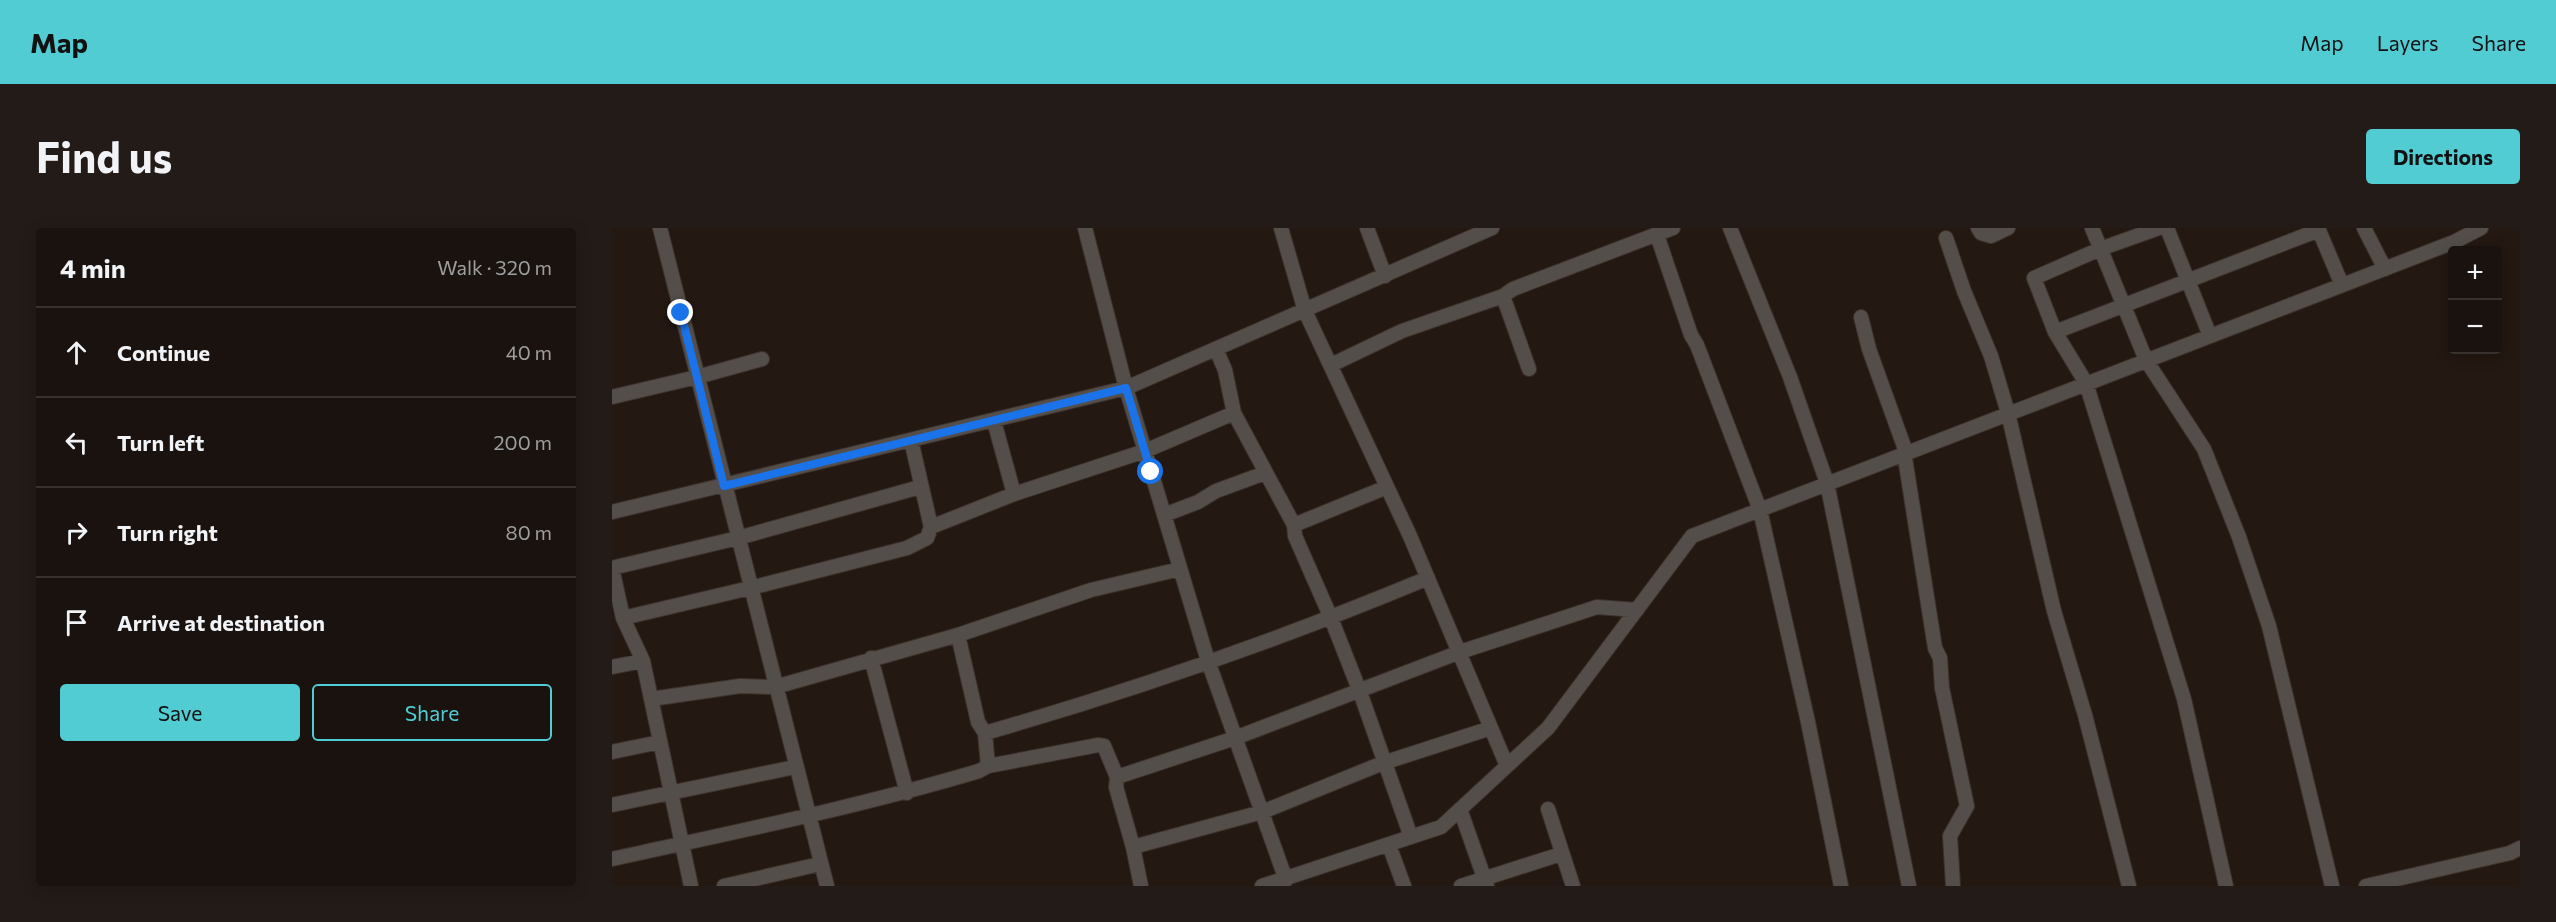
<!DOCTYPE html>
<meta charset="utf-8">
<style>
body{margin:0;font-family:Commissioner,sans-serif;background:#231b17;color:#f1f3f6}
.controls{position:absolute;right:18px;top:18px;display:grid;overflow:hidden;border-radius:6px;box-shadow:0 3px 15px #0003}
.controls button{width:54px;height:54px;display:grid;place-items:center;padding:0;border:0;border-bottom:2px solid #38322e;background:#1a120e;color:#f1f3f6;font:30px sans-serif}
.stop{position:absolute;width:18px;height:18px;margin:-14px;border:4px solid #1a73e8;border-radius:50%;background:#fff}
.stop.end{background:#1a73e8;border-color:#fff;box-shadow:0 2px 6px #0008}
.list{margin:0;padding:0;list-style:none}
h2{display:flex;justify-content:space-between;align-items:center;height:78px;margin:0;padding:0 24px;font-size:26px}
h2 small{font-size:20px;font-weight:400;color:#9f9e9e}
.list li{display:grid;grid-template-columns:39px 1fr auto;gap:18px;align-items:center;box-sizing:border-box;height:90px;padding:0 24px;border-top:2px solid #38322e}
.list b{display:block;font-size:22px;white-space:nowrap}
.list em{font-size:20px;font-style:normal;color:#9f9e9e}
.actions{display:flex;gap:12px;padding:18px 24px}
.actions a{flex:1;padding:14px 0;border:2px solid #51ccd3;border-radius:6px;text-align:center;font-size:21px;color:#51ccd3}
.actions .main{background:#51ccd3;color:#111}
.icon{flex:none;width:33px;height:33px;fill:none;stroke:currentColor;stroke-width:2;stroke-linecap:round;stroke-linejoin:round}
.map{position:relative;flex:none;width:1908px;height:658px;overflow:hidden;border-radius:6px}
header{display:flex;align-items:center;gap:36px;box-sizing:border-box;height:84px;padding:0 30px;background:#51ccd3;color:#111}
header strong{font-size:28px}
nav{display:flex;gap:33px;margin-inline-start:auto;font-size:21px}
.intro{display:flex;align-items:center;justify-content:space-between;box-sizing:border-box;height:144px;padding:0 36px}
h1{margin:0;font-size:42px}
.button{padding:15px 27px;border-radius:6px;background:#51ccd3;color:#111;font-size:21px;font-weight:700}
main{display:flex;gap:36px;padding:0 36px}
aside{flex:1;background:#1a120e;border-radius:6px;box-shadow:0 3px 15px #0003}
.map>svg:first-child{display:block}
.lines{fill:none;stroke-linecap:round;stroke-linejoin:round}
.minor-casing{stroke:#3d322c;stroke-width:16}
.minor{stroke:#544e4b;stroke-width:14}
.route{stroke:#1a73e8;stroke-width:8}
</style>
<header>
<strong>Map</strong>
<nav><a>Map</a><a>Layers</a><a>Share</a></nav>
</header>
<div class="intro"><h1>Find us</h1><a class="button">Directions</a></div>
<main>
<aside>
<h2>4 min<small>Walk · 320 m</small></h2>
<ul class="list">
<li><svg class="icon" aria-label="ahead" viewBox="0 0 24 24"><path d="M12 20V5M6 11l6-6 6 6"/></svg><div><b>Continue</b></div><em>40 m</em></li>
<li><svg class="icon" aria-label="left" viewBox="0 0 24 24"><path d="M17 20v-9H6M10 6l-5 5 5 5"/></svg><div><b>Turn left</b></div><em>200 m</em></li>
<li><svg class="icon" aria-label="right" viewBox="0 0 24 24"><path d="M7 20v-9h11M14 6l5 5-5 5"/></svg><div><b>Turn right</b></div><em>80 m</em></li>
<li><svg class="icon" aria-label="arrive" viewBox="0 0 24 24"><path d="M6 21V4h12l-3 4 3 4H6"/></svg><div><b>Arrive at destination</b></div></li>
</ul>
<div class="actions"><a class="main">Save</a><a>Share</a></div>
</aside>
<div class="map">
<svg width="1908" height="658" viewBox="0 0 1908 658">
<rect width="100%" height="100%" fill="#231812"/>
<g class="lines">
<!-- minor casing -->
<g class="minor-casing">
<path id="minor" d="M 48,0 L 215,658
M 473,0 L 514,160 L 596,433 L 674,652
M 669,0 L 693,83 L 798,308 L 895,538
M 755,0 L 773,48
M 1118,0 L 1178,149 L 1215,255 L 1297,658
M 1366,0 L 1369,5 L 1379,8 L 1396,0
M 1480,0 L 1534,132 L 1592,221 L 1627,309 L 1657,398 L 1720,658
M 1547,0 L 1488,21 L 1422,50 L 1443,104 L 1474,155 L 1572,471 L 1614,658
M 1555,0 L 1598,108
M 1706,0 L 1730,57
M 1752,0 L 1773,41
M 1045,7 L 1079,107 L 1085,117 L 1148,282 L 1196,494 L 1229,658
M 1334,10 L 1352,63 L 1379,128 L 1396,185 L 1442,383 L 1473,487 L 1517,658
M 891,68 L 917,141
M 1249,89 L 1257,121 L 1294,224 L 1293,230 L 1323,420 L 1328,430 L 1330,460 L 1355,578 L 1338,608 L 1341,658
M 1443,104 L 1707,2
M 604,121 L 613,142 L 622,185 L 682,297 L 683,308 L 719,390 L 748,464 L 799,609
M 719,137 L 790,103 L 891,68 L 901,61 L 1061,0
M 0,169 L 85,149 L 150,131
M 382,193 L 402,266
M 0,284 L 514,160 L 880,0
M 552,287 L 586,274 L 604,263 L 653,245
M 682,297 L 775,259
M 319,299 L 402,266 L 533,223 L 622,185
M 0,340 L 11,390 L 31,433 L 79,658
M 0,340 L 126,310 L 308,259
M 11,390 L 138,360 L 295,320 L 315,310 L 319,299 L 299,212
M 346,407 L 366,494 L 373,505 L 376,538
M 259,430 L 295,565
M 0,439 L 31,433
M 39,471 L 128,458 L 163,459 L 346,407 L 479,362 L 568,341
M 373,505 C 523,462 672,410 816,350
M 0,524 L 48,514
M 505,549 L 623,510 L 848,424 L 985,379 L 1025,382
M 0,577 L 183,539
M 848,581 L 875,658
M 936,581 L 961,658
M 777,617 L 792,658
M 521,619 L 650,584 L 771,535 L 879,500
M 0,631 C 123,604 246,579 367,543 L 376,538 L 486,517 L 492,518 L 505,549 L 504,559 L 521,619 L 529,658
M 112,658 L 208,636
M 650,658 L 829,599 L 936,500 L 1080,308 L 1842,14 L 1869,0
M 849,658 L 949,626
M 1754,658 L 1898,625 L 1908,620"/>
</g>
<!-- minor -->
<use href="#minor" class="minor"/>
</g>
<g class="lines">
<!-- route -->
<path class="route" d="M 69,85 L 112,258 L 514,160 L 539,244"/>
</g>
</svg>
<div class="controls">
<button>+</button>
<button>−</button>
</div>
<div class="stop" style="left:539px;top:244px"></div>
<div class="stop end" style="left:69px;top:85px"></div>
</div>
</main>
